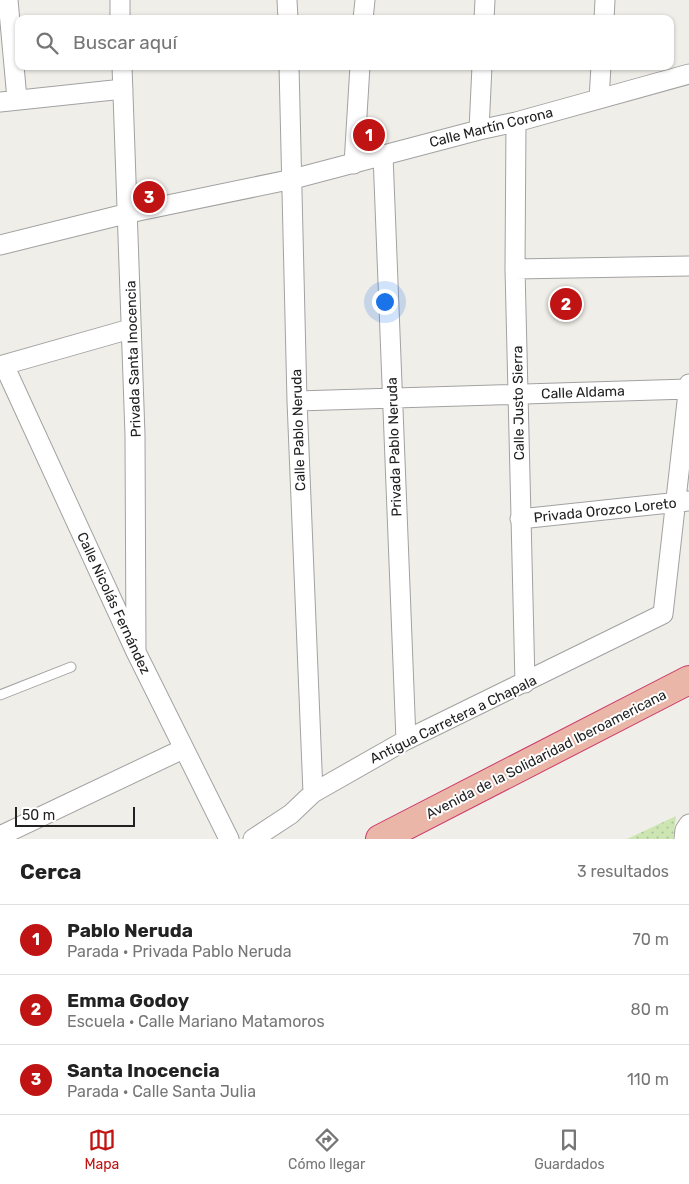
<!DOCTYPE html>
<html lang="es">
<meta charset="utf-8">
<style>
body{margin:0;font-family:Rubik,sans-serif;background:#f6f6f6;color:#222}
.scale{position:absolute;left:15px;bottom:12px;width:120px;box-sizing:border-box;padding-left:5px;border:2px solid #212121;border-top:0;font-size:14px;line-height:18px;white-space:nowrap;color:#212121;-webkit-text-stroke:4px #fff;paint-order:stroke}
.you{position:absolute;left:384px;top:301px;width:18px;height:18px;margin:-12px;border:4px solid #fff;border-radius:50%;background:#1a73e8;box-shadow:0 0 0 8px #1a73e833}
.badge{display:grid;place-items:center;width:32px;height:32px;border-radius:50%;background:#bf1413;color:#fff;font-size:16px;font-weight:700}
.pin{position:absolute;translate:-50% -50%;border:2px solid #fff;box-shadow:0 1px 5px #0006}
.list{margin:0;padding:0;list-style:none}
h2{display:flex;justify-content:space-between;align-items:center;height:65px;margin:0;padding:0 20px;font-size:21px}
h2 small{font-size:16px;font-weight:400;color:#767676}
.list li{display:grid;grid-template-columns:32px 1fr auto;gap:15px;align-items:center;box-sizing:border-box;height:70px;padding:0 20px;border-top:1px solid #e0e0e0}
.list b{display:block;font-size:19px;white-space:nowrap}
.list p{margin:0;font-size:16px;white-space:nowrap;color:#767676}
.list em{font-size:16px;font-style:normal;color:#767676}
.icon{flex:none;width:28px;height:28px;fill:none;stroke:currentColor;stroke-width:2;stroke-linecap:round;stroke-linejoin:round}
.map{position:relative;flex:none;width:689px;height:839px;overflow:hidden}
.search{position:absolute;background:#fff;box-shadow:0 1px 4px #0004;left:15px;right:15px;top:15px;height:55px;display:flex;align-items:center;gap:12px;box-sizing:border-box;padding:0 18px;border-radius:10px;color:#767676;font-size:19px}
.sheet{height:275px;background:#fff}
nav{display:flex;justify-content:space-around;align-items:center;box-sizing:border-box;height:70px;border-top:1px solid #e0e0e0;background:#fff;font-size:14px;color:#767676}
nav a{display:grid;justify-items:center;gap:2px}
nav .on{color:#bf1413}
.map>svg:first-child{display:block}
.grass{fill:url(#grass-dots)}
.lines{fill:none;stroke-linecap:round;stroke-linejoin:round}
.service-casing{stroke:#a2a2a2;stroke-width:11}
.minor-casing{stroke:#a2a2a2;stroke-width:21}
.trunk-casing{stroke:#cc386a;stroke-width:30}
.service{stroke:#fff;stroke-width:9}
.minor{stroke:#fff;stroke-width:19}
.trunk{stroke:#eab6a8;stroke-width:28}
.labels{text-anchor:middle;stroke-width:4;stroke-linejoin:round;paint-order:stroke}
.street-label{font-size:14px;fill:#212121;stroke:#fff}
</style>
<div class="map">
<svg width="689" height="839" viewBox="0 0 689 839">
<defs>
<pattern id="grass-dots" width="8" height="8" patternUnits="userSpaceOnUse" patternTransform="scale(1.25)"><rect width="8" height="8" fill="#cce5b3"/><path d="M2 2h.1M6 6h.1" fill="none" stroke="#afc49a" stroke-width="1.8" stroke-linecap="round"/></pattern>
</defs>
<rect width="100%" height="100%" fill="#f0eee8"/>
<!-- grass -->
<path class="grass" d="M 676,816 L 673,839 L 627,839 Z"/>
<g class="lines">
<!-- service casing -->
<g class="service-casing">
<path id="service" d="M 0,695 L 71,667"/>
</g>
<!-- minor casing -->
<g class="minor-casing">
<path id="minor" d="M 8,0 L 17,99
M 120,0 L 120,19
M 287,0 L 288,19
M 363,19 L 365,0
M 484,19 L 485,0
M 604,19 L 605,0
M 122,66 L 135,435 L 136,652
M 289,66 L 297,401 L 313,793
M 599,99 L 601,66
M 0,102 L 123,89
M 516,122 L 515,269 L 525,683
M 479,130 L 482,66
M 383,155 L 406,740
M 354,164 L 360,66
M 0,245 L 129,213 L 293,179 L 479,130 L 516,122 L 689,74
M 515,269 L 689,266
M 4,365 L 136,652 L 229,839
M 0,366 L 130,329
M 297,401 L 688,389
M 520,519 L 689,501
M 0,836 L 183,749
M 253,839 L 291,814 L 313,793 L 406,740 L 663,614 L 689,384
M 684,839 L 685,830 L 689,824"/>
</g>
<!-- trunk casing -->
<g class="trunk-casing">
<path id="trunk" d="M 380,839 L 689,680"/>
</g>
<!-- service -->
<use href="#service" class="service"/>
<!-- minor -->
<use href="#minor" class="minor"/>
<!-- trunk -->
<use href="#trunk" class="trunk"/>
</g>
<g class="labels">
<!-- street labels -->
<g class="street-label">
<text transform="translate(491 127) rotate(-14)" y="5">Calle Martín Corona</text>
<text transform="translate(133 359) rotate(-92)" y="5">Privada Santa Inocencia</text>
<text transform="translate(583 392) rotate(-2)" y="5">Calle Aldama</text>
<text transform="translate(518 403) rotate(-91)" y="5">Calle Justo Sierra</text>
<text transform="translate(298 430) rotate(-92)" y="5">Calle Pablo Neruda</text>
<text transform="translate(394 447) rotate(-92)" y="5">Privada Pablo Neruda</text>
<text transform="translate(605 510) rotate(-6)" y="5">Privada Orozco Loreto</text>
<text transform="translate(114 603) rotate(65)" y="5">Calle Nicolás Fernández</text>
<text transform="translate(453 719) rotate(-26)" y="5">Antigua Carretera a Chapala</text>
<text transform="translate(546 754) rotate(-27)" y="5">Avenida de la Solidaridad Iberoamericana</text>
</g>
</g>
</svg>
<div class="scale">50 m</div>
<div class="you"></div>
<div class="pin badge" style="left:369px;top:135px">1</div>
<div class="pin badge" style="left:566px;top:304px">2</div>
<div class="pin badge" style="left:149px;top:197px">3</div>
<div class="search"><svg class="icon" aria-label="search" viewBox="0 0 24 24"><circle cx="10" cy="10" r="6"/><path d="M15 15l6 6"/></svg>Buscar aquí</div>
</div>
<section class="sheet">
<h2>Cerca<small>3 resultados</small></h2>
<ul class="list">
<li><span class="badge">1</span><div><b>Pablo Neruda</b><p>Parada · Privada Pablo Neruda</p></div><em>70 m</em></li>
<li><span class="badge">2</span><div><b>Emma Godoy</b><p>Escuela · Calle Mariano Matamoros</p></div><em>80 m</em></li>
<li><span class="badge">3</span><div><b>Santa Inocencia</b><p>Parada · Calle Santa Julia</p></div><em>110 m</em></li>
</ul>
</section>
<nav>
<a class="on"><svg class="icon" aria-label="map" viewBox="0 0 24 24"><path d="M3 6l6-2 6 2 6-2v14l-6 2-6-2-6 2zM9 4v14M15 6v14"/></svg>Mapa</a>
<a><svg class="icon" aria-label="directions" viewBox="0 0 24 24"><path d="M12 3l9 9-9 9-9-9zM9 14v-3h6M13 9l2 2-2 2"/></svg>Cómo llegar</a>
<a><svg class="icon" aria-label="saved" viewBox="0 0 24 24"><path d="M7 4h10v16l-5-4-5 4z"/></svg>Guardados</a>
</nav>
